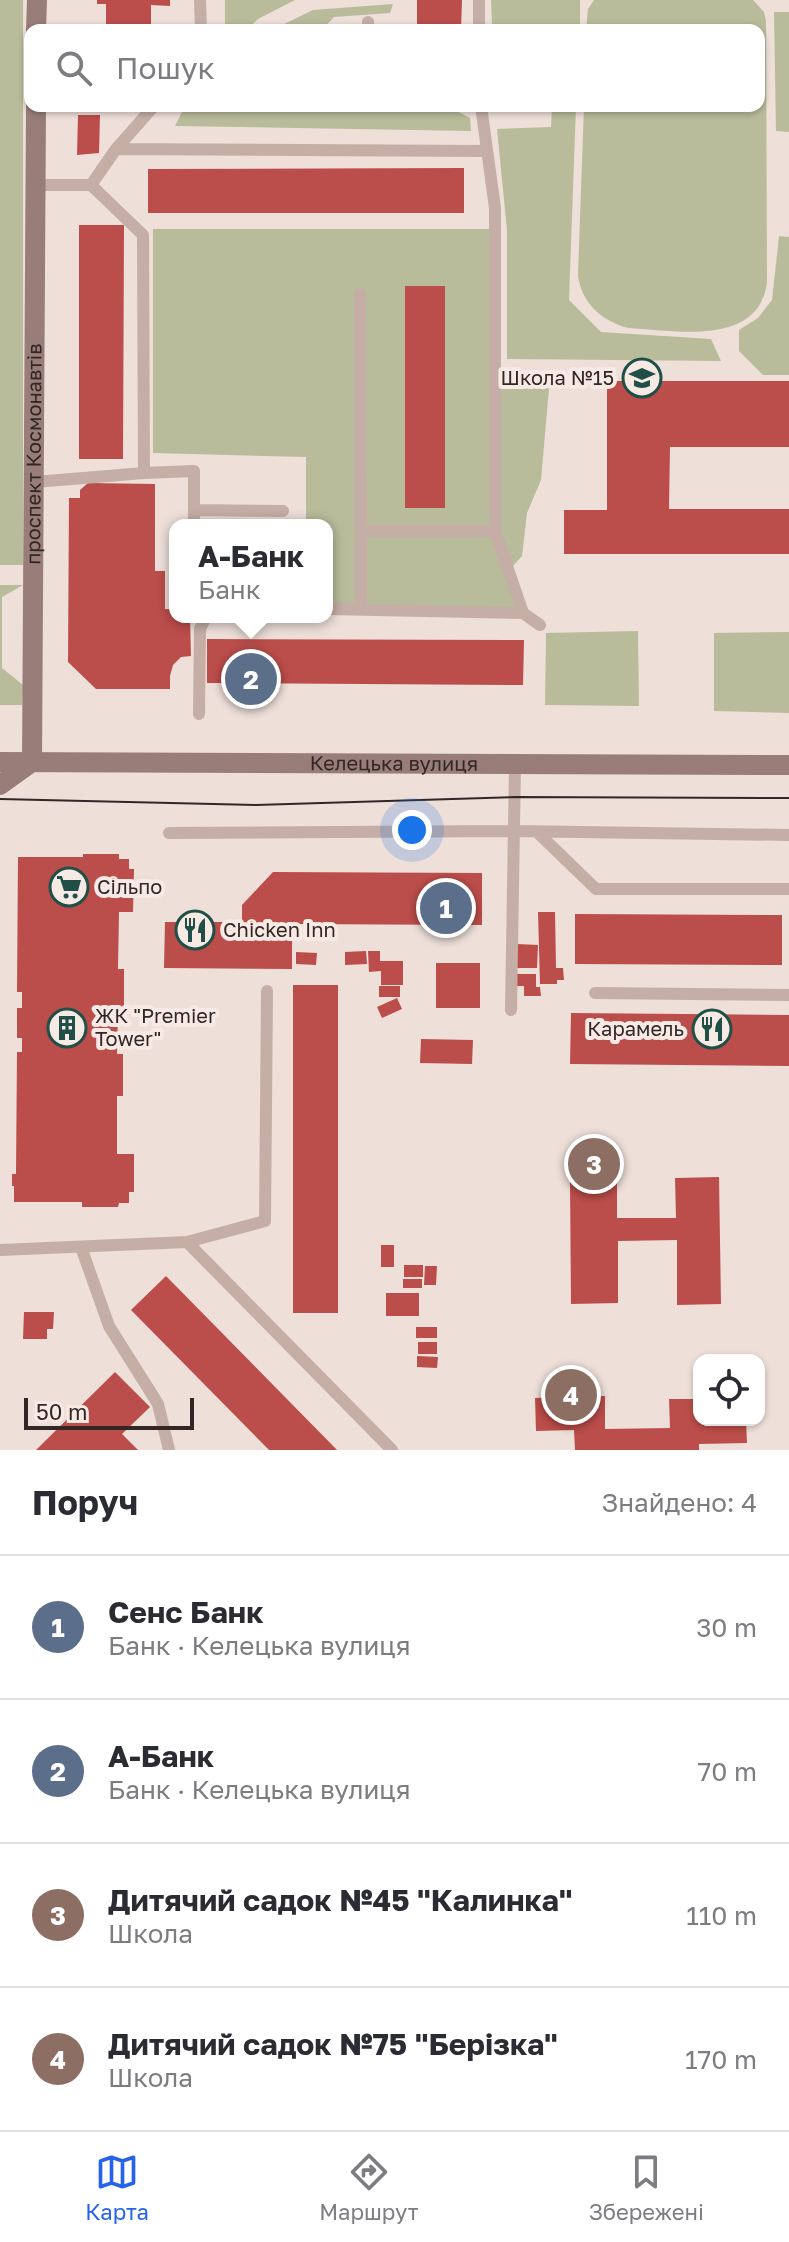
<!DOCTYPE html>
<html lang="uk">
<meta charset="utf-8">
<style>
body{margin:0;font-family:"Golos Text",sans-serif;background:#f2f2f3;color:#2b2b33}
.controls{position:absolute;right:24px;bottom:24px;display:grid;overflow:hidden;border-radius:16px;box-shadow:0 2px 6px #0004}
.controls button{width:72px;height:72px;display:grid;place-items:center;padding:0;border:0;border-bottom:2px solid #e1e1e2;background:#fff;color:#2b2b33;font:40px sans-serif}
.scale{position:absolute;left:24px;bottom:20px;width:170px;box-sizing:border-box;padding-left:8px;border:4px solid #322726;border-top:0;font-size:22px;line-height:28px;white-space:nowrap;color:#322726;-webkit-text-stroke:6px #f7eae4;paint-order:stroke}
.you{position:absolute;left:412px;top:830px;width:28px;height:28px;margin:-20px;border:6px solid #fff;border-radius:50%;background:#1a73e8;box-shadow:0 0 0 12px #1a73e833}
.badge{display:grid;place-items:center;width:52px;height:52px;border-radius:50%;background:#2563eb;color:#fff;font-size:26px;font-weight:700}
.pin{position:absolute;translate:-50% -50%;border:4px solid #fff;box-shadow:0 2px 8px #0006}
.popup{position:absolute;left:169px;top:519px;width:164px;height:104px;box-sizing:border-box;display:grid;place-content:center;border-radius:16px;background:#fff;filter:drop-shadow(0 2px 6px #0005);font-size:26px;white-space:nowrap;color:#7c7c81}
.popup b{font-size:30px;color:#2b2b33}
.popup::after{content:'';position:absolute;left:50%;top:100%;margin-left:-16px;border:16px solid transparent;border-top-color:#fff}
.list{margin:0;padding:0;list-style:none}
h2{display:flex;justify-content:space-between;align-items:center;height:104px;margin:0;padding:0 32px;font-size:34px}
h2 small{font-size:26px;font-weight:400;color:#7c7c81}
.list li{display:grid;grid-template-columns:52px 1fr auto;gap:24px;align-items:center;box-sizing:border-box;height:144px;padding:0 32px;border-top:2px solid #e1e1e2}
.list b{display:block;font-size:30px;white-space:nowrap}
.list p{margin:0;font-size:26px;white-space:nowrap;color:#7c7c81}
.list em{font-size:26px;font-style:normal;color:#7c7c81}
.icon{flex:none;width:44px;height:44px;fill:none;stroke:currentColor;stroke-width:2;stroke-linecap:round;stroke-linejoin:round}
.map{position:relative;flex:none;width:789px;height:1450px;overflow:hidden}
.search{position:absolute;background:#fff;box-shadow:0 2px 6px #0004;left:24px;right:24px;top:24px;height:88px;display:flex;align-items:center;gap:20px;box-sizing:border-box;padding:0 28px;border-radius:16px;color:#7c7c81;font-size:30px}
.sheet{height:680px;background:#fff}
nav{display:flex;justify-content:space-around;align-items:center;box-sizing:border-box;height:112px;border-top:2px solid #e1e1e2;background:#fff;font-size:22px;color:#7c7c81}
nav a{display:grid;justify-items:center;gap:4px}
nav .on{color:#2563eb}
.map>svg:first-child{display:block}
.green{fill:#b8bc9a}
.building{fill:#bb4d4a}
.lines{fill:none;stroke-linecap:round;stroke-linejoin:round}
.lane{stroke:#c5aea6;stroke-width:12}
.secondary{stroke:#987d78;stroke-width:20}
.tram{stroke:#322726;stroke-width:2}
.labels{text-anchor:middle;stroke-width:8;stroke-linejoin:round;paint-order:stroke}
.poi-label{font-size:20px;fill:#322726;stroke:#f7eae4;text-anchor:start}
.street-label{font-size:20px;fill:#322726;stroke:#f7eae4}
</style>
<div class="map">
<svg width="789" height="1450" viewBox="0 0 789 1450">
<rect width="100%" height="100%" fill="#eedfd9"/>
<!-- green -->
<path class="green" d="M 0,0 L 23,0 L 23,565 L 0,565 Z
M 225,0 L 295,0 L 258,19 L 247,29 L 225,28 Z
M 491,0 L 580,0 L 580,30 L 492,25 Z
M 594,0 L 753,0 L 764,12 L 766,21 L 767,283 C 758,348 673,330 628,328 C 601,321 581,302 578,275 L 584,106 L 759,106 L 759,30 L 586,30 L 588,9 Z
M 393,4 L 390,13 L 334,17 L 324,28 L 274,29 L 313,10 Z
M 774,12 L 789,12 L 789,132 L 776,131 Z
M 185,106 L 447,106 L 470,118 L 471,131 L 175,126 Z
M 552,106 L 576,106 L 569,300 L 601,332 L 711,339 L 721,361 L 507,359 L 507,230 L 497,129 L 551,127 Z
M 153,229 L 495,229 L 495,531 L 523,613 L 327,609 L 327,525 L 306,525 L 306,457 L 153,453 Z
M 779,236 L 789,237 L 789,375 L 763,375 L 739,351 L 739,330 L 758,318 L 772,300 Z
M 501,377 L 550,377 L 541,480 L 527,513 L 522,556 L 512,567 L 500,530 Z
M 0,585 L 23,585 L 2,597 L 2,668 L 23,685 L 22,705 L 0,705 Z
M 638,631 L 639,706 L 545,705 L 546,633 Z
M 789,632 L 789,713 L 714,711 L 714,633 Z"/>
<!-- building -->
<path class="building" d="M 97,0 L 170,0 L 170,6 L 151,5 L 151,30 L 106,30 L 106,4 L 97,4 Z
M 417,0 L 462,0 L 461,30 L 417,30 Z
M 78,115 L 100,115 L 99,153 L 77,155 Z
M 464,168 L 464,213 L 148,213 L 148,169 Z
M 79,225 L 124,225 L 123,459 L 79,459 Z
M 405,286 L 445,286 L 445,508 L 405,508 Z
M 607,381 L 789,381 L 789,447 L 670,447 L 669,509 L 789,509 L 789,554 L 564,554 L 564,510 L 607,510 Z
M 88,483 L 155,484 L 155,571 L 165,571 L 165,609 L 175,609 L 175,617 L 190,617 L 191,656 L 181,657 L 173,665 L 170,676 L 170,689 L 96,689 L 68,662 L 69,498 L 80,498 L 80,490 Z
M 207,639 L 524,640 L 523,685 L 207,683 Z
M 83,854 L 119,854 L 119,859 L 129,859 L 129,869 L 134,869 L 133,912 L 119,912 L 118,969 L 124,969 L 124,1011 L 118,1011 L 117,1054 L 123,1054 L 123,1096 L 117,1096 L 117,1154 L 134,1154 L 134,1192 L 129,1192 L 129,1203 L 119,1203 L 118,1207 L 82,1207 L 82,1202 L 14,1202 L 14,1186 L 12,1186 L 12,1174 L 16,1174 L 17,1052 L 22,1052 L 22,1038 L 17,1038 L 17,1008 L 22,1008 L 22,992 L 17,992 L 18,857 L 83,857 Z
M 273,872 L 482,873 L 482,925 L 292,924 L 292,969 L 164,968 L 165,922 L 242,922 L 242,905 Z
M 538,912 L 555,912 L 556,968 L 563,968 L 564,980 L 557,980 L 557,984 L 540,984 Z
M 575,914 L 782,915 L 782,965 L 575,964 Z
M 517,944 L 538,945 L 537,968 L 517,968 Z
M 366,951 L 367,964 L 345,965 L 345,952 Z
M 368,951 L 380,951 L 380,961 L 403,961 L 403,985 L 381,985 L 381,971 L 369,972 Z
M 296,952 L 317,953 L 316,965 L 296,964 Z
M 436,963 L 480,963 L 480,1008 L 436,1008 Z
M 516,974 L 536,974 L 536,987 L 540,987 L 541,996 L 524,996 L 524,986 L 516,986 Z
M 293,985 L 338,985 L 338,1313 L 293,1313 Z
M 379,986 L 400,986 L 400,997 L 379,997 Z
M 397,998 L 402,1009 L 382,1018 L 377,1007 Z
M 571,1013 L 789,1015 L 789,1066 L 570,1064 Z
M 421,1039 L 473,1040 L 472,1064 L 420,1063 Z
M 719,1177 L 721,1304 L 677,1305 L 677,1240 L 618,1241 L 618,1303 L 571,1304 L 570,1180 L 617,1180 L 617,1218 L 676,1218 L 675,1178 Z
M 381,1245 L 394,1245 L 394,1267 L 381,1267 Z
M 404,1265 L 423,1265 L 423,1277 L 404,1277 Z
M 425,1266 L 437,1266 L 436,1285 L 424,1285 Z
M 166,1276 L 337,1450 L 269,1450 L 131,1310 Z
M 403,1279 L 422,1279 L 422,1288 L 403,1288 Z
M 386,1293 L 419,1293 L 419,1316 L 386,1316 Z
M 24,1312 L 54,1312 L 53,1329 L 47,1329 L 47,1339 L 23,1339 Z
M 416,1327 L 437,1327 L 437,1338 L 416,1338 Z
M 418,1342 L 437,1342 L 437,1354 L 418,1354 Z
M 417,1356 L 438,1357 L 437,1368 L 417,1367 Z
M 115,1372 L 150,1407 L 122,1434 L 138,1450 L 36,1450 Z
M 605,1396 L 605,1429 L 670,1428 L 669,1399 L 699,1399 L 699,1420 L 746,1420 L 747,1443 L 699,1444 L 699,1450 L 575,1450 L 574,1430 L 536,1431 L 535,1398 Z"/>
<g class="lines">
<!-- lane -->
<path class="lane" d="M 200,0 L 201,30
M 368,22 L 369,30
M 479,30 L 479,0
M 481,106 L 495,208 L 495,531 L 523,613 L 540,625
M 116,149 L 485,151
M 35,185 L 91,185 L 116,149 L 154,106
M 91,185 L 143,235 L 144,473 L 194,471 L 194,525
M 360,294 L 361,531
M 35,482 L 144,473
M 194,510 L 283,511
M 327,609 L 523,613
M 361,609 L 361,531 L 495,531
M 199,714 L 200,629 L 206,617
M 537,832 L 596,889 L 789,889
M 169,833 L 514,831 L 789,835
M 595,993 L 789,995
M 511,1010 L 515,764
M 187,1242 L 265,1221 L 267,991
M 81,1247 L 109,1326 L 158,1404 L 169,1450
M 0,1250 L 187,1242 L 392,1450"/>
<!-- secondary -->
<g class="secondary">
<path d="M 36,30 L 37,0"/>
<path id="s1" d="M 0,762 L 789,765"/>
<path id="s2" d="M 32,762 L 36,106"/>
<path d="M 0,785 L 32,762"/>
</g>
<!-- tram -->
<path class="tram" d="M 0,799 L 256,805 L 515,797 L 789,798"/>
</g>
<!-- icons -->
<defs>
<g id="school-ring" transform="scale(2)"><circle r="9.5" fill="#f7eae4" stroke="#204f48" stroke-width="1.5"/><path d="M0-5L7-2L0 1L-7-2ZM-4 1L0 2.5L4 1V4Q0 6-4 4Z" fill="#204f48"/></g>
<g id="supermarket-ring" transform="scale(2)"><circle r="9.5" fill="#f7eae4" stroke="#204f48" stroke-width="1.5"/><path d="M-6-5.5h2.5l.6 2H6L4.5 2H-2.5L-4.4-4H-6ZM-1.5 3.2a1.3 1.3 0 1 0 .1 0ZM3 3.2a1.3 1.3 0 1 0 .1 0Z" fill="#204f48"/></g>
<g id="restaurant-ring" transform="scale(2)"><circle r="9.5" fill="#f7eae4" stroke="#204f48" stroke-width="1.5"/><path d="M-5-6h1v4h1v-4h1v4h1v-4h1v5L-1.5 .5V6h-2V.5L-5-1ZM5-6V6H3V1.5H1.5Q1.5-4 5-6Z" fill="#204f48"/></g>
<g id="building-ring" transform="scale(2)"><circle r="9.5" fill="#f7eae4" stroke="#204f48" stroke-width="1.5"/><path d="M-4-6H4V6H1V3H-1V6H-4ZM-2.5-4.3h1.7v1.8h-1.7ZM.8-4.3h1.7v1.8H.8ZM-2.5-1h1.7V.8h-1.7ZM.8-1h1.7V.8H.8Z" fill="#204f48"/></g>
</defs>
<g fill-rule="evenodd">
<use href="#school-ring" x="642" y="378"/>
<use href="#supermarket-ring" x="69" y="887"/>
<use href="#restaurant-ring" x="195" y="930"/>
<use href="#building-ring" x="67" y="1028"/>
<use href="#restaurant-ring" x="712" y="1029"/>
</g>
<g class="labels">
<!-- poi labels -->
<g class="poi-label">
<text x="614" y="385" text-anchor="end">Школа №15</text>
<text x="97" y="894">Сільпо</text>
<text x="223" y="937">Chicken Inn</text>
<text x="95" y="1023">ЖК "Premier<tspan x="95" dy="23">Tower"</tspan></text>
<text x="684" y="1036" text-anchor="end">Карамель</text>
</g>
<!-- street labels -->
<g class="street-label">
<text dy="7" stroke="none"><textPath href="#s2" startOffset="308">проспект Космонавтів</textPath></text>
<text dy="7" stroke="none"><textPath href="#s1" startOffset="394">Келецька вулиця</textPath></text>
</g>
</g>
</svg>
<div class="controls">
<button><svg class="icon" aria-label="locate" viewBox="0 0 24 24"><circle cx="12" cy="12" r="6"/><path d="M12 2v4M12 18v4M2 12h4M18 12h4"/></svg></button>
</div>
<div class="scale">50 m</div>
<div class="you"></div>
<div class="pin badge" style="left:446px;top:908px;background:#5c6f8a">1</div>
<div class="pin badge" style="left:251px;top:679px;background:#5c6f8a">2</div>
<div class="popup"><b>А-Банк</b>Банк</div>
<div class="pin badge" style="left:594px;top:1164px;background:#8d6e63">3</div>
<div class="pin badge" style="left:571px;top:1395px;background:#8d6e63">4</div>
<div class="search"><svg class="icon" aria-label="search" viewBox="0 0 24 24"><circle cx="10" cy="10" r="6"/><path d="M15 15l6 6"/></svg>Пошук</div>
</div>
<section class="sheet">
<h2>Поруч<small>Знайдено: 4</small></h2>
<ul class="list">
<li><span class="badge" style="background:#5c6f8a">1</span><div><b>Сенс Банк</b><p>Банк · Келецька вулиця</p></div><em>30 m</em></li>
<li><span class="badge" style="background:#5c6f8a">2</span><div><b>А-Банк</b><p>Банк · Келецька вулиця</p></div><em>70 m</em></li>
<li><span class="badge" style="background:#8d6e63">3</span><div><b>Дитячий садок №45 &quot;Калинка&quot;</b><p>Школа</p></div><em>110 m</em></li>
<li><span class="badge" style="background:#8d6e63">4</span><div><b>Дитячий садок №75 &quot;Берізка&quot;</b><p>Школа</p></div><em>170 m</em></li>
</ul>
</section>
<nav>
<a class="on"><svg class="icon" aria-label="map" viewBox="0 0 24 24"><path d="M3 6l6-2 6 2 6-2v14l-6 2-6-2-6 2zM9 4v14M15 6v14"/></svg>Карта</a>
<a><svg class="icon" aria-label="directions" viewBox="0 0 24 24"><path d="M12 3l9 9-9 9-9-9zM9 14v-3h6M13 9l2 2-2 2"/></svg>Маршрут</a>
<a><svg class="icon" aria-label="saved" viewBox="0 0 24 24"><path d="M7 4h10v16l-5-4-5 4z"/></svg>Збережені</a>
</nav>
